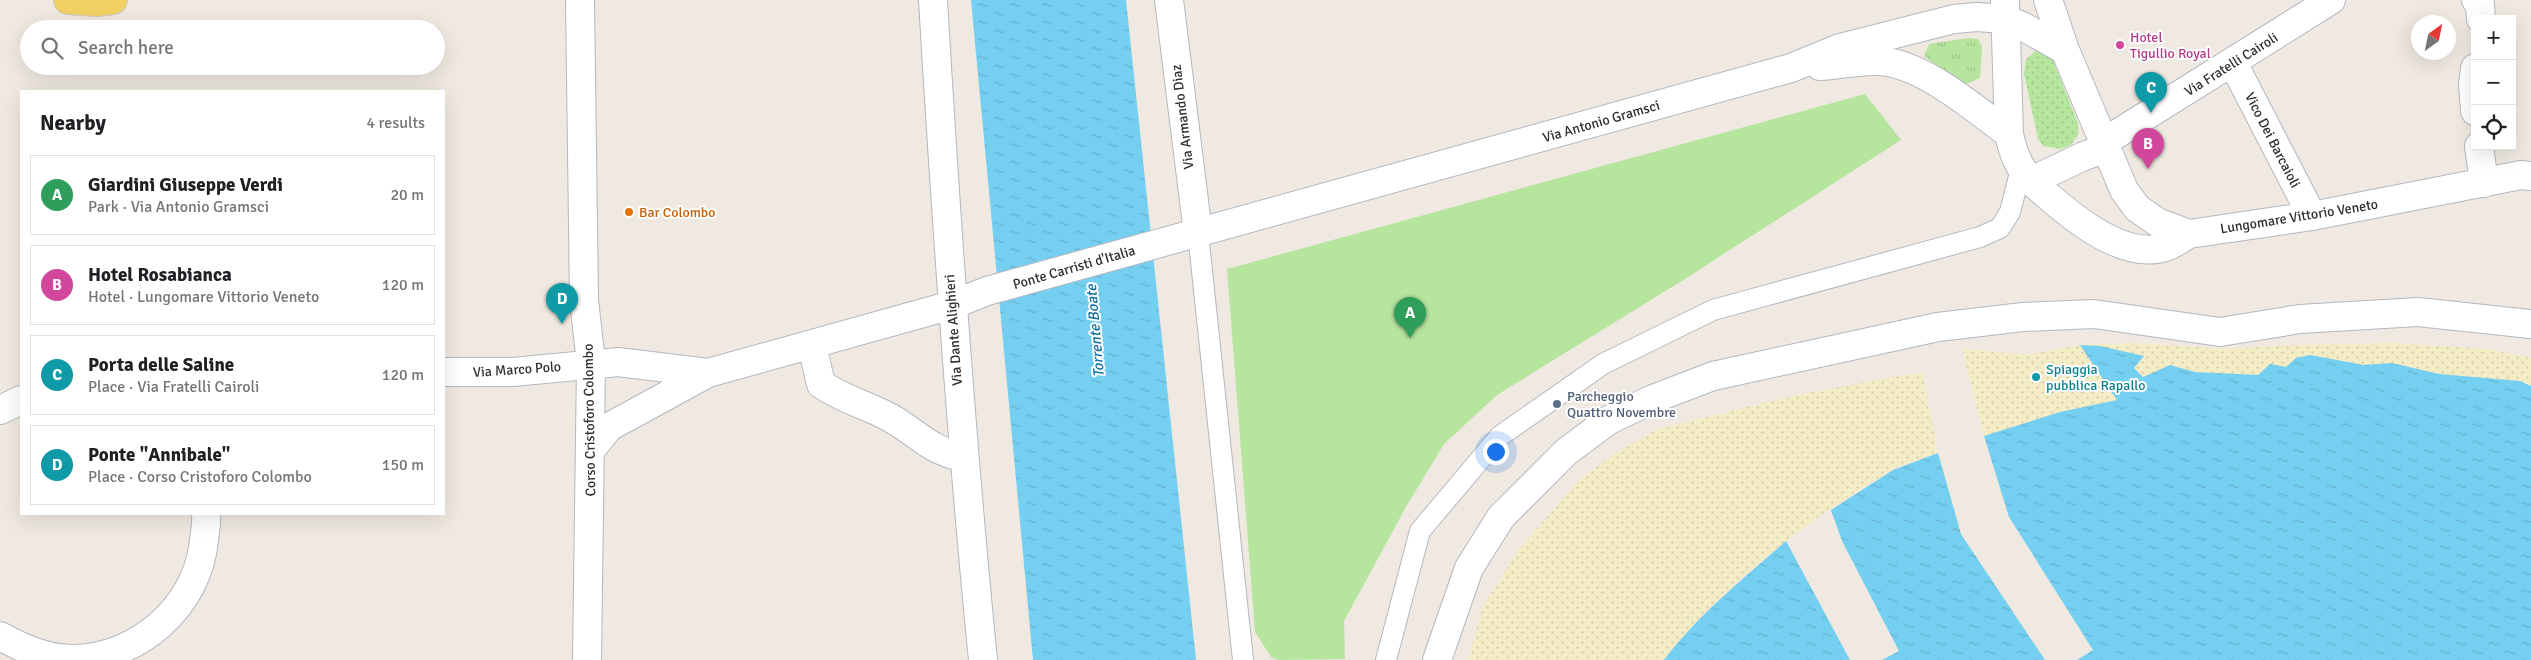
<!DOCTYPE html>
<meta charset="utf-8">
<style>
body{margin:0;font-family:Signika,sans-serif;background:#f2f2f2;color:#202124}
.controls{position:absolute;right:15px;top:15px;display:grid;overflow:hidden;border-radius:0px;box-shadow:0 5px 20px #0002}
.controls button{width:45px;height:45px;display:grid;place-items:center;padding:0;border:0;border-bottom:1px solid #e0e0e0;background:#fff;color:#202124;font:25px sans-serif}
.compass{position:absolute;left:2411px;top:15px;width:45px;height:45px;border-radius:50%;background:#fff;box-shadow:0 5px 20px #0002;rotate:33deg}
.you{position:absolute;left:1495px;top:451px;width:18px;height:18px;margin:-12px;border:4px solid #fff;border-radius:50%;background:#1a73e8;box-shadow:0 0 0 8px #1a73e833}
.badge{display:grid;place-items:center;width:32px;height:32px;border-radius:50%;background:#4264fb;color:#fff;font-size:16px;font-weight:700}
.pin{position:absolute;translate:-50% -41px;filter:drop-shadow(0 1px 2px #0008)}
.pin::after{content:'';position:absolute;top:26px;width:18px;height:15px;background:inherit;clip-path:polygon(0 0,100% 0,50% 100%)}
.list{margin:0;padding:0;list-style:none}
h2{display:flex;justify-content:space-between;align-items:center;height:65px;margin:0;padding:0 20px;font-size:21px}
h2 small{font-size:16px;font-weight:400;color:#757577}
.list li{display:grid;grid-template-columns:32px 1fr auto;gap:15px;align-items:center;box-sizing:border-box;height:80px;margin:0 10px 10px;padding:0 10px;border:1px solid #e0e0e0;border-radius:0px}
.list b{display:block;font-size:19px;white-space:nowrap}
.list p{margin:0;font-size:16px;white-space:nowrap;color:#757577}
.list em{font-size:16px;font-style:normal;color:#757577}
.icon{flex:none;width:28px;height:28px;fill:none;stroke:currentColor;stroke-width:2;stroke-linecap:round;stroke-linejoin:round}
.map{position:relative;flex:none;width:2531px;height:660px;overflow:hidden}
.search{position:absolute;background:#fff;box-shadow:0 5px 20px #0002;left:20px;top:20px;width:425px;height:55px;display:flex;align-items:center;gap:12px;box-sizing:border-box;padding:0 18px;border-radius:28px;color:#757577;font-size:19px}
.panel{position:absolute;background:#fff;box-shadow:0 5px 20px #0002;left:20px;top:90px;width:425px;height:425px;border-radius:0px}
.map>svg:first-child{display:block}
.grass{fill:url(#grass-tufts)}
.sand{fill:url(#sand-dots)}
.park{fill:#b6e59e}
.garden{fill:url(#garden-dots)}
.water{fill:url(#water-ripples)}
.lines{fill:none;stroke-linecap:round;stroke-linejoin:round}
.service-casing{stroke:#b4b7c1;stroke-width:22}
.pedestrian-casing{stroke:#b4b7c1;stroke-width:30}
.minor-casing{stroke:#b4b7c1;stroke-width:30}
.secondary-casing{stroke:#b4b7c1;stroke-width:30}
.primary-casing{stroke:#c9c9c9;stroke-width:30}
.service{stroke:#fff;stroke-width:20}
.pedestrian{stroke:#fff;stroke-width:28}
.minor{stroke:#fff;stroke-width:28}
.secondary{stroke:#fff;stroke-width:28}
.primary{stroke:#f2d163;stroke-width:28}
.hotel-dot{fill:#d1479c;stroke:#fff;stroke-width:2}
.food-dot{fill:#e8710a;stroke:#fff;stroke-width:2}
.culture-dot{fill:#0f9aa8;stroke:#fff;stroke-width:2}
.service-dot{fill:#5c6f8a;stroke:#fff;stroke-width:2}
.labels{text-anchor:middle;stroke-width:4;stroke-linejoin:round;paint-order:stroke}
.hotel-label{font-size:14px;fill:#b23c85;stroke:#fff;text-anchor:start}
.street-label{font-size:14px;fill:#2e2e2e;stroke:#fff}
.food-label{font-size:14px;fill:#c56008;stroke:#fff;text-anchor:start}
.culture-label{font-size:14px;fill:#0d838f;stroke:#fff;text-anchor:start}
.service-label{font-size:14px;fill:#4e5e75;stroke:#fff;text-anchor:start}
.water-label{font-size:15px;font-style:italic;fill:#0d6fa3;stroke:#fff}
</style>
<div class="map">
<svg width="2531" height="660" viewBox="0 0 2531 660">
<defs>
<pattern id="grass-tufts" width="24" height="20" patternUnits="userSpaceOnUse" patternTransform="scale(1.25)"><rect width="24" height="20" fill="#b6e59e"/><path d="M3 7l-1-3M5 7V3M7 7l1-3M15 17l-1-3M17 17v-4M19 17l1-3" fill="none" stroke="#9dc588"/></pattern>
<pattern id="sand-dots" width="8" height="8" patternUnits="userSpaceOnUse" patternTransform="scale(1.25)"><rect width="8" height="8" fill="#f3ecc5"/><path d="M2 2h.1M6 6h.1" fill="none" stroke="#d1cbaa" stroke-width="1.8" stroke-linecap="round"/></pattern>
<pattern id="garden-dots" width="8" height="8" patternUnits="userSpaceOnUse" patternTransform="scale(1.25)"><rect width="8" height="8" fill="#b6e59e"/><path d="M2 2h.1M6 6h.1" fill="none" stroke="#9dc588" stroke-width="1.8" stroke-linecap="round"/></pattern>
<pattern id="water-ripples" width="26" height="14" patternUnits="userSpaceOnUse" patternTransform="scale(1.25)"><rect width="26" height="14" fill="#75cff0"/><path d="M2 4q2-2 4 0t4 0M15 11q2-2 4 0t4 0" fill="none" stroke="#66b2ce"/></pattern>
</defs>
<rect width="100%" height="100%" fill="#efe9e1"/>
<!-- grass -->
<path class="grass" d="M 1968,38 L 1978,39 L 1982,47 L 1980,78 L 1964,85 L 1924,56 L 1929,44 Z"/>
<!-- sand -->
<path class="sand" d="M 2134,343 L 2226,349 L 2293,345 L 2394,343 L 2488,349 L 2531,358 L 2531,386 L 2520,381 L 2439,374 L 2392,363 L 2364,365 L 2310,355 L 2296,358 L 2286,367 L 2270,364 L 2258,375 L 2195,372 L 2170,365 L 2143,377 L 2134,368 L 2144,356 L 2080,345 L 2118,400 L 2060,412 L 1984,436 L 1962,348 L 2027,355 L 2080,345 Z
M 1922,372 L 1938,453 C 1923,458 1906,463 1892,470 C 1812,516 1720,587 1664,660 L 1468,660 L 1483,606 L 1520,548 L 1580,479 L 1619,451 L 1658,429 L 1802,394 Z"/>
<!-- park -->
<path class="park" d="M 1865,94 L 1901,140 L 1680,282 L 1497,395 L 1444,444 L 1407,505 L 1344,621 L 1345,659 L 1278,660 L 1271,657 L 1255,632 L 1227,269 Z"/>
<!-- garden -->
<path class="garden" d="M 2037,50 L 2052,58 L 2078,123 L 2078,135 L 2071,145 L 2060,149 L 2043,146 L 2038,139 L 2024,74 L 2026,59 Z"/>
<!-- water -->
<path class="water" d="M 971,0 L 1126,0 L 1196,660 L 1033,660 Z
M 2080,345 L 2100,346 L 2144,356 L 2134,368 L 2143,377 L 2170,365 L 2195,372 L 2258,375 L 2270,364 L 2286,367 L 2296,358 L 2310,355 L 2364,365 L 2392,363 L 2439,374 L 2520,381 L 2531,386 L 2531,660 L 2077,660 L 2093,650 L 2009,517 L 1984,436 L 2060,412 L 2117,400 Z
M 1938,453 L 1961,534 L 2045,660 L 1882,660 L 1899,651 L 1842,541 L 1831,510 L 1893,470 Z
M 1786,541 L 1850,660 L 1664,660 C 1698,615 1743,579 1786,541 Z"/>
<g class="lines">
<!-- service casing -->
<g class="service-casing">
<path id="service" d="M 1198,233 L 1243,660
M 1386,660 L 1420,531 L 1500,436 L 1603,364 L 1713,310 L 1980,237 L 2000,228 L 2010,212 L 2021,169"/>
</g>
<!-- pedestrian casing -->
<g class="pedestrian-casing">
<path id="pedestrian" d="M 2476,0 L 2480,5 L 2481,19
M 2233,63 L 2312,216
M 2475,68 L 2473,85 L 2475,111
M 2104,142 L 2331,0
M 2479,146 L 2484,183
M 1437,660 L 1469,568 L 1501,517 L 1566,452 L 1609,420 L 1653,399 L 1713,376 L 1938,327 L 2023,317 L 2094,314 L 2220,332 L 2300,319 L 2418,312 L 2531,324"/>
</g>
<!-- minor casing -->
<g class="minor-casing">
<path id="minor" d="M 933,0 C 946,220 961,440 983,660
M 1169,0 L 1198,233
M 2048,0 L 2065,50 L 2124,190 L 2137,208 L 2157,222 L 2189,234 L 2312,216 L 2521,175 L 2531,176
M 2005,2 L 2009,134 C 2013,153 2018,166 2031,181 L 2084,156 L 2107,148
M 1820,66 C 1839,65 1859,60 1878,61 C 1921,62 1975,109 2009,134
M 2031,181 C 2061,208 2120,262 2165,247 C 2173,245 2181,238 2189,234
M 812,345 L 821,384 C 841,398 863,404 885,415 C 914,429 928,451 963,457
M 444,372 L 513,372 L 618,362 L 708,373
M 0,410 L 21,400
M 590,451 L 609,427 L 708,373 L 952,305 L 987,291 L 1791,68 L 1840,48 L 1954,19 L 1977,17 L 2004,19 L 2022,26 L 2065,50
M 0,636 C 22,648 46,659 72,659 C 138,659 198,606 204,540 C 205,532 207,522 206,514"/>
</g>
<!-- secondary casing -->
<g class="secondary-casing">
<path id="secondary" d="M 580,0 L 584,300 L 591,363 L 587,660"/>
</g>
<!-- primary casing -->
<g class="primary-casing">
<path id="primary" d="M 68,0 L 97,2 L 113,0"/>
</g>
<!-- service -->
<use href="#service" class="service"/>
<!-- pedestrian -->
<use href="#pedestrian" class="pedestrian"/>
<!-- minor -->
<use href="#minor" class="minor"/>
<!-- secondary -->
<use href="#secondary" class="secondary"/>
<!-- primary -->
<use href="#primary" class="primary"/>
</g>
<!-- markers -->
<circle class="hotel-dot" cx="2120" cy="45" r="5"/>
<circle class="food-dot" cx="629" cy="212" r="5"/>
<circle class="culture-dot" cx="2036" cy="377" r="5"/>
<circle class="service-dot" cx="1557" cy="404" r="5"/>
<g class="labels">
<!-- hotel labels -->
<g class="hotel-label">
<text x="2130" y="42">Hotel<tspan x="2130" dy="16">Tigullio Royal</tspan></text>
</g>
<!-- street labels -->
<g class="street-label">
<text transform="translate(2231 64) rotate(-32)" y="5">Via Fratelli Cairoli</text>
<text transform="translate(1182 117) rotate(-97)" y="5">Via Armando Diaz</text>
<text transform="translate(1601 121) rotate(-16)" y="5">Via Antonio Gramsci</text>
<text transform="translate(2273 140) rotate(63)" y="5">Vico Dei Barcaioli</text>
<text transform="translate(2299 216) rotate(-9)" y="5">Lungomare Vittorio Veneto</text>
<text transform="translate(1074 267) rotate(-16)" y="5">Ponte Carristi d'Italia</text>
<text transform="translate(953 330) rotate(-94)" y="5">Via Dante Alighieri</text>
<text transform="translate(517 369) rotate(-4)" y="5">Via Marco Polo</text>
<text transform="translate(589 420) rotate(-91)" y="5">Corso Cristoforo Colombo</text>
</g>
<!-- food labels -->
<g class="food-label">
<text x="639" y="217">Bar Colombo</text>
</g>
<!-- culture labels -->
<g class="culture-label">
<text x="2046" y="374">Spiaggia<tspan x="2046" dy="16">pubblica Rapallo</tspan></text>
</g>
<!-- service labels -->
<g class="service-label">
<text x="1567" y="401">Parcheggio<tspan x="1567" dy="16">Quattro Novembre</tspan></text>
</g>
<!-- water labels -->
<g class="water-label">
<text transform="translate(1095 331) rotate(-95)" y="5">Torrente Boate</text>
</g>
</g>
</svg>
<div class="controls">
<button>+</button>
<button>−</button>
<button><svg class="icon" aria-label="locate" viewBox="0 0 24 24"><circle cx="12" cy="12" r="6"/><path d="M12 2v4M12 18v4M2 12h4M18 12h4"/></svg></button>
</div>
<svg class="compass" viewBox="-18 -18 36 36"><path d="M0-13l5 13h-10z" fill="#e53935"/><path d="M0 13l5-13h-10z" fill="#757577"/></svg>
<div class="you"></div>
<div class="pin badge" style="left:1410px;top:338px;background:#2e9e5b">A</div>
<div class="pin badge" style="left:2148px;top:169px;background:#d1479c">B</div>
<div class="pin badge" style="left:2151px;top:113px;background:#0f9aa8">C</div>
<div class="pin badge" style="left:562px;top:324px;background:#0f9aa8">D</div>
<div class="search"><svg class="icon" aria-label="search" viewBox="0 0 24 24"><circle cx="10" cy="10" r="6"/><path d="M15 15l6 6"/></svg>Search here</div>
<section class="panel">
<h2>Nearby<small>4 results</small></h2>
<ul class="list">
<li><span class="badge" style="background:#2e9e5b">A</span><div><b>Giardini Giuseppe Verdi</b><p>Park · Via Antonio Gramsci</p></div><em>20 m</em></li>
<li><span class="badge" style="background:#d1479c">B</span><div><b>Hotel Rosabianca</b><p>Hotel · Lungomare Vittorio Veneto</p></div><em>120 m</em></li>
<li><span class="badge" style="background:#0f9aa8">C</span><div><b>Porta delle Saline</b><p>Place · Via Fratelli Cairoli</p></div><em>120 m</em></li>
<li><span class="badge" style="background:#0f9aa8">D</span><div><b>Ponte &quot;Annibale&quot;</b><p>Place · Corso Cristoforo Colombo</p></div><em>150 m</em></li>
</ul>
</section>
</div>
